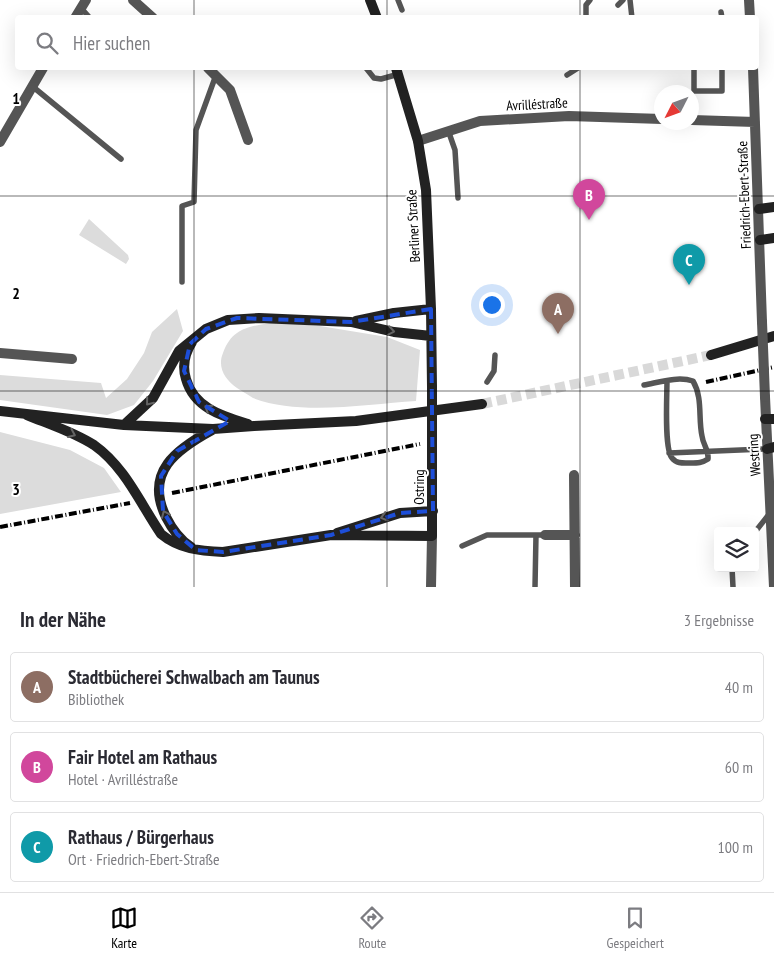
<!DOCTYPE html>
<html lang="de">
<meta charset="utf-8">
<style>
body{margin:0;font-family:"PT Sans Narrow",sans-serif;background:#f2f2f3;color:#2b2b33}
.controls{position:absolute;right:15px;bottom:15px;display:grid;overflow:hidden;border-radius:5px;box-shadow:0 5px 20px #0002}
.controls button{width:45px;height:45px;display:grid;place-items:center;padding:0;border:0;border-bottom:1px solid #e1e1e2;background:#fff;color:#2b2b33;font:25px sans-serif}
.compass{position:absolute;left:654px;top:85px;width:45px;height:45px;border-radius:50%;background:#fff;box-shadow:0 5px 20px #0002;rotate:228deg}
.you{position:absolute;left:491px;top:304px;width:18px;height:18px;margin:-12px;border:4px solid #fff;border-radius:50%;background:#1a73e8;box-shadow:0 0 0 8px #1a73e833}
.badge{display:grid;place-items:center;width:32px;height:32px;border-radius:50%;background:#000;color:#fff;font-size:16px;font-weight:700}
.pin{position:absolute;translate:-50% -41px;filter:drop-shadow(0 1px 2px #0008)}
.pin::after{content:'';position:absolute;top:26px;width:18px;height:15px;background:inherit;clip-path:polygon(0 0,100% 0,50% 100%)}
.list{margin:0;padding:0;list-style:none}
h2{display:flex;justify-content:space-between;align-items:center;height:65px;margin:0;padding:0 20px;font-size:21px}
h2 small{font-size:16px;font-weight:400;color:#7c7c81}
.list li{display:grid;grid-template-columns:32px 1fr auto;gap:15px;align-items:center;box-sizing:border-box;height:70px;margin:0 10px 10px;padding:0 10px;border:1px solid #e1e1e2;border-radius:5px}
.list b{display:block;font-size:19px;white-space:nowrap}
.list p{margin:0;font-size:16px;white-space:nowrap;color:#7c7c81}
.list em{font-size:16px;font-style:normal;color:#7c7c81}
.icon{flex:none;width:28px;height:28px;fill:none;stroke:currentColor;stroke-width:2;stroke-linecap:round;stroke-linejoin:round}
.map{position:relative;flex:none;width:774px;height:587px;overflow:hidden}
.search{position:absolute;background:#fff;box-shadow:0 5px 20px #0002;left:15px;right:15px;top:15px;height:55px;display:flex;align-items:center;gap:12px;box-sizing:border-box;padding:0 18px;border-radius:5px;color:#7c7c81;font-size:19px}
.sheet{height:305px;background:#fff}
nav{display:flex;justify-content:space-around;align-items:center;box-sizing:border-box;height:70px;border-top:1px solid #e1e1e2;background:#fff;font-size:14px;color:#7c7c81}
nav a{display:grid;justify-items:center;gap:2px}
nav .on{color:#000}
.map>svg:first-child{display:block}
.green{fill:#dcdcdc}
.lines{fill:none;stroke-linecap:round;stroke-linejoin:round}
.secondary-tunnel{stroke:#d9d9d9;stroke-width:10;stroke-dasharray:10 5;stroke-linecap:butt}
.lane{stroke:#555;stroke-width:5.5}
.street{stroke:#555;stroke-width:10}
.secondary{stroke:#222;stroke-width:10}
.rail{stroke:#000;stroke-width:4;stroke-dasharray:8 2.5 1 2.5;stroke-linecap:butt}
.street-bridge{stroke:#555;stroke-width:10}
.secondary-bridge{stroke:#222;stroke-width:10}
.oneway{stroke:#646464}
.marked{fill:none;stroke:#1d4ed8;stroke-width:4;stroke-dasharray:10 6;stroke-linejoin:round}
.grid{fill:none;stroke:#000;stroke-width:1;stroke-opacity:0.55}
.labels{text-anchor:middle;stroke-width:4;stroke-linejoin:round;paint-order:stroke}
.street-label{font-size:14px;fill:#000;stroke:#fff}
.grid-label{font-size:16px;text-anchor:middle;font-weight:bold;fill:#000;stroke:#fff;stroke-width:4;stroke-linejoin:round;paint-order:stroke}
</style>
<div class="map">
<svg width="774" height="587" viewBox="0 0 774 587">
<rect width="100%" height="100%" fill="#fff"/>
<!-- green -->
<path class="green" d="M 89,219 L 128,255 L 129,259 L 126,264 L 79,235 Z
M 177,309 L 183,331 L 153,381 L 134,405 L 107,415 L 0,400 L 0,375 L 101,383 L 106,398 L 127,379 L 144,353 L 152,332 Z
M 275,322 L 320,326 L 387,337 L 420,350 L 416,401 C 367,404 300,416 253,398 C 248,395 242,391 237,388 C 225,380 217,367 223,353 C 233,326 251,327 275,322 Z
M 0,432 L 70,450 L 104,468 L 121,492 L 0,514 Z"/>
<g class="lines">
<!-- secondary-tunnel -->
<path class="secondary-tunnel" d="M 482,404 L 711,355"/>
<!-- lane -->
<path class="lane" d="M 398,0 L 402,10
M 630,0 L 632,18
M 618,5 L 623,0
M 81,8 L 90,18
M 721,12 L 722,18
M 586,18 L 586,5 L 590,0
M 366,68 L 374,78 L 381,79 L 399,74
M 694,68 L 694,91 L 722,91 L 722,68
M 567,75 L 578,68
M 32,86 L 121,159
M 448,130 L 455,150 L 458,198
M 182,282 L 182,206 L 194,202 L 196,130 L 216,75
M 487,382 L 494,371 L 495,355
M 644,385 C 660,382 678,376 693,381 C 703,398 698,418 702,436 C 703,445 709,450 708,459 C 702,463 698,463 690,463 C 683,463 677,464 672,458 C 664,449 667,396 667,381
M 669,453 L 767,449
M 755,532 L 770,513
M 462,546 L 487,535 L 545,535
M 732,568 L 733,587
M 535,587 L 536,535"/>
<!-- street -->
<path class="street" d="M 133,0 L 153,18
M 749,0 L 750,18
M 75,18 L 86,0
M 208,68 L 230,90 L 248,140
M 753,68 L 762,322
M 692,120 L 755,122
M 418,141 L 480,121 L 569,116 L 662,119
M 0,142 L 43,68
M 0,353 L 72,359
M 765,397 L 774,587
M 574,475 L 575,587
M 545,535 L 575,535
M 431,587 L 432,536"/>
<!-- secondary -->
<path class="secondary" d="M 370,0 L 377,18
M 396,68 L 418,141 L 426,190 L 431,309 L 432,387
M 759,209 L 774,207
M 760,240 L 774,238
M 356,321 L 394,313 L 431,309
M 192,342 C 185,353 182,366 186,379 C 194,408 222,416 248,424
M 711,355 L 774,336
M 0,411 L 124,425 L 213,429 L 254,426 L 356,421 L 482,404
M 27,415 C 49,424 74,432 94,445 C 125,467 140,503 161,534 C 179,549 200,551 223,552 L 331,535 L 432,536 L 432,438
M 765,419 L 774,419
M 124,425 L 153,398 L 179,351 L 206,329 L 228,320 L 259,318 L 351,322 L 394,332 L 431,336
M 767,449 L 774,447
M 337,533 L 400,513 L 433,511
M 191,547 C 180,540 172,529 166,517 C 144,472 177,449 212,430"/>
<!-- rail -->
<path class="rail" d="M 706,382 L 774,367
M 172,493 L 420,444
M 0,527 L 130,503"/>
<!-- street-bridge -->
<path class="street-bridge" d="M 762,322 L 765,397"/>
<!-- secondary-bridge -->
<path class="secondary-bridge" d="M 432,387 L 432,438"/>
</g>
<!-- one-way arrows -->
<defs><path id="oneway-chevron" d="M-2-3.5L2.5 0L-2 3.5" fill="none" stroke-width="1.6" stroke-linecap="round" stroke-linejoin="round" transform="scale(1.25)"/></defs>
<g class="oneway">
<use href="#oneway-chevron" transform="translate(391 331) rotate(10)"/>
<use href="#oneway-chevron" transform="translate(149 402) rotate(129)"/>
<use href="#oneway-chevron" transform="translate(208 408) rotate(-147)"/>
<use href="#oneway-chevron" transform="translate(72 434) rotate(24)"/>
<use href="#oneway-chevron" transform="translate(165 514) rotate(-113)"/>
<use href="#oneway-chevron" transform="translate(384 517) rotate(164)"/>
</g>
<!-- marked area -->
<path class="marked" d="M 431,309 L 433,511 L 400,513 L 331,535 L 223,552 L 196,550 L 177,534 L 163,511 L 161,476 L 177,451 L 230,421 L 199,402 L 184,371 L 190,344 L 206,329 L 237,318 L 351,322 Z"/>
<!-- grid -->
<path class="grid" d="M 194,0 L 194,18M 387,0 L 387,18M 580,0 L 580,18M 194,68 L 194,587M 387,68 L 387,587M 580,68 L 580,587M 0,196 L 774,196M 0,391 L 774,391"/>
<g class="labels">
<!-- street labels -->
<g class="street-label">
<text transform="translate(537 104) rotate(-3)" y="5">Avrilléstraße</text>
<text transform="translate(744 195) rotate(-92)" y="5">Friedrich-Ebert-Straße</text>
<text transform="translate(413 226) rotate(-93)" y="5">Berliner Straße</text>
<text transform="translate(754 455) rotate(-94)" y="5">Westring</text>
<text transform="translate(419 487) rotate(-90)" y="5">Ostring</text>
</g>
</g>
<g class="grid-label">
<text x="16" y="104">1</text>
<text x="16" y="299">2</text>
<text x="16" y="495">3</text>
</g>
</svg>
<div class="controls">
<button><svg class="icon" aria-label="layers" viewBox="0 0 24 24"><path d="M12 4l9 5-9 5-9-5zM3 14l9 5 9-5"/></svg></button>
</div>
<svg class="compass" viewBox="-18 -18 36 36"><path d="M0-13l5 13h-10z" fill="#e53935"/><path d="M0 13l5-13h-10z" fill="#7c7c81"/></svg>
<div class="you"></div>
<div class="pin badge" style="left:558px;top:334px;background:#8d6e63">A</div>
<div class="pin badge" style="left:589px;top:220px;background:#d1479c">B</div>
<div class="pin badge" style="left:689px;top:285px;background:#0f9aa8">C</div>
<div class="search"><svg class="icon" aria-label="search" viewBox="0 0 24 24"><circle cx="10" cy="10" r="6"/><path d="M15 15l6 6"/></svg>Hier suchen</div>
</div>
<section class="sheet">
<h2>In der Nähe<small>3 Ergebnisse</small></h2>
<ul class="list">
<li><span class="badge" style="background:#8d6e63">A</span><div><b>Stadtbücherei Schwalbach am Taunus</b><p>Bibliothek</p></div><em>40 m</em></li>
<li><span class="badge" style="background:#d1479c">B</span><div><b>Fair Hotel am Rathaus</b><p>Hotel · Avrilléstraße</p></div><em>60 m</em></li>
<li><span class="badge" style="background:#0f9aa8">C</span><div><b>Rathaus / Bürgerhaus</b><p>Ort · Friedrich-Ebert-Straße</p></div><em>100 m</em></li>
</ul>
</section>
<nav>
<a class="on"><svg class="icon" aria-label="map" viewBox="0 0 24 24"><path d="M3 6l6-2 6 2 6-2v14l-6 2-6-2-6 2zM9 4v14M15 6v14"/></svg>Karte</a>
<a><svg class="icon" aria-label="directions" viewBox="0 0 24 24"><path d="M12 3l9 9-9 9-9-9zM9 14v-3h6M13 9l2 2-2 2"/></svg>Route</a>
<a><svg class="icon" aria-label="saved" viewBox="0 0 24 24"><path d="M7 4h10v16l-5-4-5 4z"/></svg>Gespeichert</a>
</nav>
